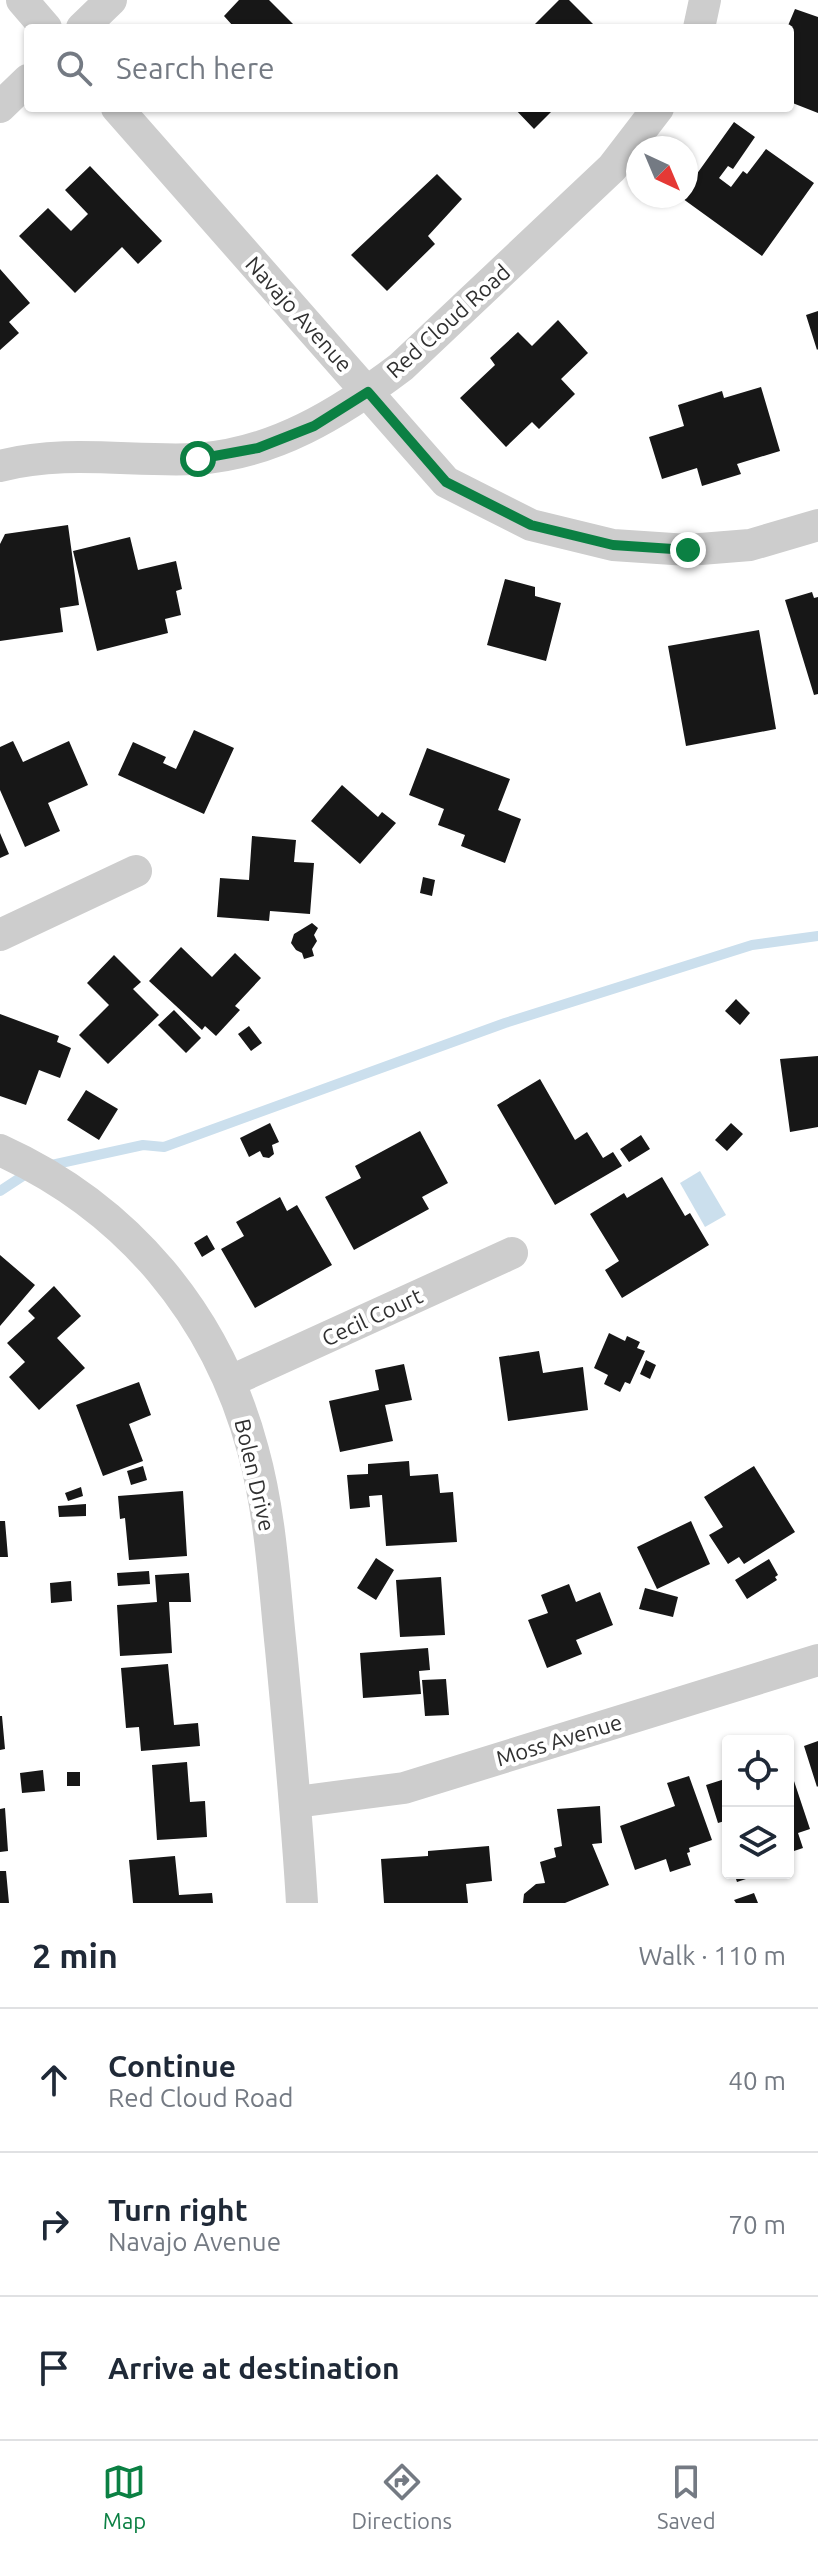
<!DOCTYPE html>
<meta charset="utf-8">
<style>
body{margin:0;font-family:Ubuntu,sans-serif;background:#f2f2f3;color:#1f2937}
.controls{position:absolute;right:24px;bottom:24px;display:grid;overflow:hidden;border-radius:8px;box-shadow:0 2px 6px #0004}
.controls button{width:72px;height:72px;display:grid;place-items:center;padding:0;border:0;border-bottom:2px solid #e0e1e3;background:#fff;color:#1f2937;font:40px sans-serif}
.compass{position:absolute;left:626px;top:136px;width:72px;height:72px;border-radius:50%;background:#fff;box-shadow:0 2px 6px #0004;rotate:136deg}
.stop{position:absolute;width:24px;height:24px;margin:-18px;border:6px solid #0b8043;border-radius:50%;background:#fff}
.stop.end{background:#0b8043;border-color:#fff;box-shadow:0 2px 8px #0008}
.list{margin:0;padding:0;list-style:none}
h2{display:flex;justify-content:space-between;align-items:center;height:104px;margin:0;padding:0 32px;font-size:34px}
h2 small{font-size:26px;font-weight:400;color:#747a83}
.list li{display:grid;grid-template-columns:52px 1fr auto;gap:24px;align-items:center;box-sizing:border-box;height:144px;padding:0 32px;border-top:2px solid #e0e1e3}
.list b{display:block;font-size:30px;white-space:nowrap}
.list p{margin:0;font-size:26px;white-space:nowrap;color:#747a83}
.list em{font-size:26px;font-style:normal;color:#747a83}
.icon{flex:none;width:44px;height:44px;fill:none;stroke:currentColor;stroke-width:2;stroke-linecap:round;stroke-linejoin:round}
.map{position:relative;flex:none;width:818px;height:1903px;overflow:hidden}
.search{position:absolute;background:#fff;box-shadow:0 2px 6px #0004;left:24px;right:24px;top:24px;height:88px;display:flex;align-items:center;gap:20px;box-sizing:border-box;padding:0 28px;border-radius:8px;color:#747a83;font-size:30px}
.sheet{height:536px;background:#fff}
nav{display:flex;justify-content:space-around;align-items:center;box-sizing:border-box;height:112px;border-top:2px solid #e0e1e3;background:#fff;font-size:22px;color:#747a83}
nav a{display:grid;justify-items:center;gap:4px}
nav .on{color:#0b8043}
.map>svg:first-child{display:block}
.water{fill:#cbdfed}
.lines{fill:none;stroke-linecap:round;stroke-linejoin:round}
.stream{stroke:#cbdfed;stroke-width:10}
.building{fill:#171717}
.minor{stroke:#cdcdcd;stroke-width:32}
.route{stroke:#0b8043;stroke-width:10}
.labels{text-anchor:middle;stroke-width:8;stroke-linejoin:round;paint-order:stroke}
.street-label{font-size:22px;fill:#303030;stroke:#fff}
</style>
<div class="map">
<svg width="818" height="1903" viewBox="0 0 818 1903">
<rect width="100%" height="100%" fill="#fff"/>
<!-- water -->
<path class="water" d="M 700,1171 L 726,1215 L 705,1227 L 680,1183 Z"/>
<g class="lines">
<!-- stream -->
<path class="stream" d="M 47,1166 L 143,1145 L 164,1147 L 505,1023 L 752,945 L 818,936
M 0,1191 L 29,1172"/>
</g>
<!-- building -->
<path class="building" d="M 239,0 L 269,0 L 297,28 L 231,28 L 233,26 L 224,16 Z
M 559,0 L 569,0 L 597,28 L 531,28 Z
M 795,9 L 818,17 L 818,113 L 790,102 L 790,28 L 787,28 Z
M 514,108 L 555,108 L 534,129 Z
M 734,122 L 755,137 L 733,169 L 728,166 L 719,178 L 731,187 L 743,171 L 747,174 L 766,149 L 814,183 L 762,256 L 679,196 L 686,196 L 686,189 Z
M 90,166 L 162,241 L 138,264 L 122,247 L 75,293 L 19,236 L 48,208 L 71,231 L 88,214 L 65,190 Z
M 437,174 L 462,199 L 428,236 L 435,244 L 387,291 L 351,255 Z
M 0,269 L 30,303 L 9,322 L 19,333 L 0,350 Z
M 818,311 L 818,349 L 817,350 L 806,315 Z
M 558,320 L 588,353 L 561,379 L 575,394 L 539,429 L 532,422 L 506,447 L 460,398 L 495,365 L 490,358 L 518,332 L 532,346 Z
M 761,387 L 780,451 L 737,464 L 741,474 L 702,486 L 697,468 L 662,479 L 649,437 L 684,426 L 678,405 L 722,391 L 724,398 Z
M 68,525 L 79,605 L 60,608 L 63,632 L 0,641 L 0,544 L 5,534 Z
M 130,537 L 138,570 L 176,561 L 182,589 L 176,591 L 181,615 L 165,619 L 168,633 L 97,651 L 73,551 Z
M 505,579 L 535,587 L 535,596 L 561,603 L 546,661 L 487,645 Z
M 812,592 L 814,598 L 818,597 L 818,694 L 814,695 L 785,600 Z
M 759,630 L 776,729 L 686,746 L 668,646 Z
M 194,730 L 234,748 L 204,814 L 118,775 L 133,742 L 166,757 L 163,763 L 176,769 Z
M 13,741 L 23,762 L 69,741 L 88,785 L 48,803 L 60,831 L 25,847 L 0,790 L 0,747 Z
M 427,748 L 510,779 L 498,810 L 521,819 L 505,863 L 461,846 L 465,835 L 438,825 L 444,809 L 409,795 Z
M 342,785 L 378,817 L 382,812 L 396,823 L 360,864 L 311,821 Z
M 0,833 L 9,854 L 0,858 Z
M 252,836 L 296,840 L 294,862 L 314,863 L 310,914 L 270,911 L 269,921 L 217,917 L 220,878 L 249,880 Z
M 423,877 L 435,880 L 432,896 L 420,893 Z
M 312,923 L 318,928 L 314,935 L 317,941 L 312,949 L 314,956 L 304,959 L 302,953 L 296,950 L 291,943 L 294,934 Z
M 181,947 L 212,977 L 235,953 L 261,978 L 235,1006 L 240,1010 L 216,1036 L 205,1026 L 202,1030 L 149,981 Z
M 114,955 L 141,982 L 133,989 L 159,1015 L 108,1064 L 79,1035 L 109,1005 L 87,983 Z
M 736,999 L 750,1013 L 740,1025 L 725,1011 Z
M 174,1010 L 201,1038 L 186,1053 L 158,1025 Z
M 0,1014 L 59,1036 L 57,1042 L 71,1048 L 60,1078 L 39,1070 L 26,1105 L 0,1096 Z
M 249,1026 L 262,1043 L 251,1051 L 238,1034 Z
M 818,1056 L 818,1127 L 790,1132 L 780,1059 Z
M 540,1079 L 575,1140 L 587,1132 L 603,1158 L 613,1152 L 622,1166 L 555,1205 L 497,1105 Z
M 86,1090 L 118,1109 L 99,1140 L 67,1120 Z
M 270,1123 L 279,1142 L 272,1145 L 274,1154 L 269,1158 L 263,1157 L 260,1151 L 249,1157 L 240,1138 Z
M 731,1123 L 743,1134 L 727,1151 L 715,1140 Z
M 420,1131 L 448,1183 L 422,1197 L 429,1209 L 354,1250 L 325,1197 L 361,1178 L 355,1166 Z
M 641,1135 L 650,1149 L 629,1162 L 620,1149 Z
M 662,1177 L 685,1216 L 690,1213 L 709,1245 L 622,1298 L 605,1270 L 619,1261 L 590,1214 L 624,1193 L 627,1198 Z
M 280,1197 L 287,1211 L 297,1205 L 332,1265 L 255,1308 L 221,1249 L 244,1236 L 236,1222 Z
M 207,1235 L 215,1249 L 202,1257 L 194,1243 Z
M 0,1255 L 35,1285 L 0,1326 Z
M 54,1286 L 81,1316 L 57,1338 L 85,1368 L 39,1410 L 9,1377 L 25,1362 L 7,1343 L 35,1318 L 28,1311 Z
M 609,1333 L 625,1341 L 627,1336 L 640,1342 L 637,1348 L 645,1351 L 630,1384 L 625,1382 L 620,1392 L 604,1384 L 608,1375 L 594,1368 Z
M 539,1351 L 543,1373 L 583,1367 L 588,1410 L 508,1421 L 499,1357 Z
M 646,1360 L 656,1365 L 650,1379 L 640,1374 Z
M 404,1364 L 412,1400 L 385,1405 L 393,1441 L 340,1452 L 329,1401 L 379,1390 L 375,1370 Z
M 139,1382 L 151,1415 L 129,1424 L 143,1461 L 103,1476 L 76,1405 Z
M 409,1461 L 410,1476 L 438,1474 L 440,1493 L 453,1492 L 457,1542 L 386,1546 L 382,1495 L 369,1496 L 370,1507 L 350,1509 L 347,1475 L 368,1474 L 368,1464 Z
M 143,1466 L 147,1480 L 131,1485 L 127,1471 Z
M 754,1466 L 795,1532 L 744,1564 L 739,1557 L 728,1564 L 709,1535 L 723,1527 L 704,1497 Z
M 81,1487 L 83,1496 L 68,1501 L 65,1493 Z
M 183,1491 L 187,1556 L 129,1560 L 125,1518 L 120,1519 L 118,1496 Z
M 86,1504 L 86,1516 L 59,1517 L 58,1506 Z
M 0,1521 L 5,1521 L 8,1557 L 0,1557 Z
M 691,1521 L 710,1564 L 657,1589 L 637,1547 Z
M 376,1558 L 394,1570 L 376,1600 L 357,1588 Z
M 769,1559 L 778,1575 L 775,1577 L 777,1580 L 747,1599 L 735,1580 Z
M 149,1571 L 150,1584 L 118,1586 L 117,1573 Z
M 189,1573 L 191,1602 L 169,1602 L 172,1653 L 120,1656 L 117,1605 L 157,1602 L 155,1575 Z
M 441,1577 L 445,1635 L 400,1637 L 396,1580 Z
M 71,1581 L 72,1601 L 51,1603 L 50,1583 Z
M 569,1584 L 576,1602 L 600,1592 L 613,1625 L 576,1640 L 582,1654 L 547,1668 L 528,1620 L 548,1613 L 541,1595 Z
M 645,1588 L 678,1597 L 673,1617 L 639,1609 Z
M 428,1648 L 430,1670 L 419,1671 L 421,1694 L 363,1698 L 360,1653 Z
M 168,1664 L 174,1725 L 198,1723 L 200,1746 L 141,1751 L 139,1727 L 126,1728 L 121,1668 Z
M 446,1679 L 449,1715 L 425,1716 L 422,1680 Z
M 0,1716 L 2,1716 L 5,1749 L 0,1750 Z
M 818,1741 L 818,1786 L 817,1787 L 804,1746 Z
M 187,1762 L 190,1802 L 205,1801 L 207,1837 L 157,1840 L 152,1765 Z
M 788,1763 L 810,1829 L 798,1833 L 803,1848 L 788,1853 Z
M 43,1770 L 45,1791 L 22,1793 L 20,1773 Z
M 67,1772 L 80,1772 L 80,1786 L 67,1786 Z
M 689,1776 L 712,1840 L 689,1848 L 690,1852 L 687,1853 L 691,1865 L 670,1872 L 666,1859 L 635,1870 L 620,1826 L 675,1806 L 667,1783 Z
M 728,1778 L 728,1820 L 718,1823 L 706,1785 Z
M 600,1806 L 602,1843 L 592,1844 L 609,1885 L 565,1903 L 523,1903 L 524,1894 L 536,1884 L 545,1883 L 540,1862 L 556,1857 L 554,1848 L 562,1846 L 557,1809 Z
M 5,1808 L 8,1851 L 0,1852 L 0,1809 Z
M 489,1846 L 492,1881 L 466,1884 L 468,1903 L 384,1903 L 381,1859 L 428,1856 L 428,1851 Z
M 175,1856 L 179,1895 L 212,1893 L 213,1903 L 133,1903 L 129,1860 Z
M 0,1871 L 6,1871 L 9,1903 L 0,1903 Z
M 734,1873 L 754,1873 L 755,1876 L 737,1882 Z
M 754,1893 L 758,1903 L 736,1903 L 734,1900 Z"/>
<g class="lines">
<!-- minor -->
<path class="minor" d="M 22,0 L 46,28
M 82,28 L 111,0
M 699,28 L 705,0
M 0,107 L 28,80
M 117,108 L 446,482 L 531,525 L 613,545 L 688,550 L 750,545 L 818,525
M 0,466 C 66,449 130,462 196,459 C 274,454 340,413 401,367 L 612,168 L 658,108
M 0,935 L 136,871
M 0,1150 C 128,1208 217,1315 253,1450 C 271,1515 274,1583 281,1649 C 289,1733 297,1818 302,1903
M 231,1381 L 512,1253
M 296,1802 L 404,1788 L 818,1660"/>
</g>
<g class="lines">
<!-- route -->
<path class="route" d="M 198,459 L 258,448 L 314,426 L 368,392 L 446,482 L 531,525 L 613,545 L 688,550"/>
</g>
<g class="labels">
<!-- street labels -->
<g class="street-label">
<text transform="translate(299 314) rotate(48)" y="8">Navajo Avenue</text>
<text transform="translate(448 321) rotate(-42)" y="8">Red Cloud Road</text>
<text transform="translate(372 1317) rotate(-25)" y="8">Cecil Court</text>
<text transform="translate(255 1475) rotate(77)" y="8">Bolen Drive</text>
<text transform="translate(559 1740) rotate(-17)" y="8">Moss Avenue</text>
</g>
</g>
</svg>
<div class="controls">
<button><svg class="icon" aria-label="locate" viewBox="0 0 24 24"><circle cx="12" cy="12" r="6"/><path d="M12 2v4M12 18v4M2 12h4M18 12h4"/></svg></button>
<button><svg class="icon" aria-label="layers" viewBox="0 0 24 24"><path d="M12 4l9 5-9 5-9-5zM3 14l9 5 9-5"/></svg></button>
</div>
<svg class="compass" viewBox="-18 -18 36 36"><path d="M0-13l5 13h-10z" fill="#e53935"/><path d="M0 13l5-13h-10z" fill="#747a83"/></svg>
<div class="stop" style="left:198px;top:459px"></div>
<div class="stop end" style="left:688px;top:550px"></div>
<div class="search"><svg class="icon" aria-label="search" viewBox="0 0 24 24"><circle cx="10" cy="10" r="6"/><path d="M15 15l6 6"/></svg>Search here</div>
</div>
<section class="sheet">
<h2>2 min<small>Walk · 110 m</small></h2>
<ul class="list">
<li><svg class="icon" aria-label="ahead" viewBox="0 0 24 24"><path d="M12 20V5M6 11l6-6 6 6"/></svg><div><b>Continue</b><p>Red Cloud Road</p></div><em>40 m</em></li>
<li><svg class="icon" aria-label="right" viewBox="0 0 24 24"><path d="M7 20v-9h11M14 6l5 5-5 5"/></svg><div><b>Turn right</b><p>Navajo Avenue</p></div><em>70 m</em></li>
<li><svg class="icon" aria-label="arrive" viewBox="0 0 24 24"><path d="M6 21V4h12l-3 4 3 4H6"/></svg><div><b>Arrive at destination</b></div></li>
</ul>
</section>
<nav>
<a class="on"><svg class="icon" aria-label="map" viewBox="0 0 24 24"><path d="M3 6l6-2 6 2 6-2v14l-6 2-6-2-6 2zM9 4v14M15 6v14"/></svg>Map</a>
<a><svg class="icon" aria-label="directions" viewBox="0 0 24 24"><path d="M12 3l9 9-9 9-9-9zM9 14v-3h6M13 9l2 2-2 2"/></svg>Directions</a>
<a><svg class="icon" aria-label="saved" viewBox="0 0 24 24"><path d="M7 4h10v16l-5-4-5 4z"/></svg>Saved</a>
</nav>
